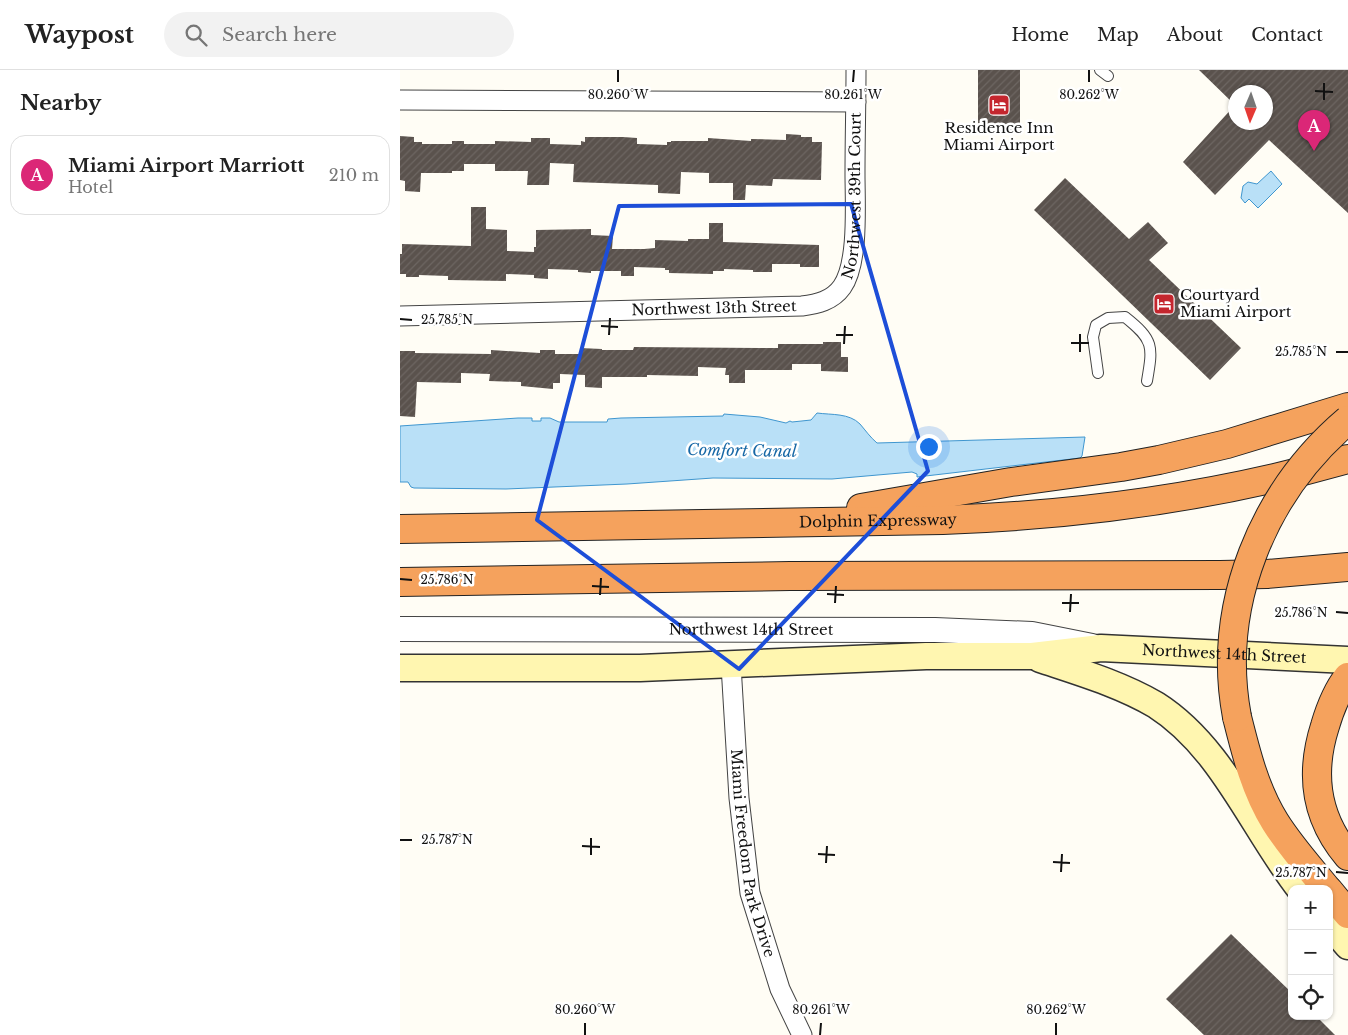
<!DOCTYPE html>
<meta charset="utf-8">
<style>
body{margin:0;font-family:"Libre Baskerville",serif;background:#f2f2f2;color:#222}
.controls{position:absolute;right:15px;bottom:15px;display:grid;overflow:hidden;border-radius:10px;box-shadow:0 1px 4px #0004}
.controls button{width:45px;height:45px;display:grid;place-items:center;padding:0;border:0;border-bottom:1px solid #e0e0e0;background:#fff;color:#222;font:25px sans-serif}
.compass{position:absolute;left:828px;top:15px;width:45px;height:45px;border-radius:50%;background:#fff;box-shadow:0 1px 4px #0004;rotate:182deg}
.you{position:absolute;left:528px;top:376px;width:18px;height:18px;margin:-12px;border:4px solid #fff;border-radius:50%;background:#1a73e8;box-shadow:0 0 0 8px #1a73e833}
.badge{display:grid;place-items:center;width:32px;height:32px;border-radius:50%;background:#db2777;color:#fff;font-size:16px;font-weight:700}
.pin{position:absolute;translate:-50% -41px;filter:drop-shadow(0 1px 2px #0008)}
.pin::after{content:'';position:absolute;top:26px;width:18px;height:15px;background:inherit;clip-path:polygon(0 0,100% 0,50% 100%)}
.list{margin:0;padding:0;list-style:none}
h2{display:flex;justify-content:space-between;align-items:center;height:65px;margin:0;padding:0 20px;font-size:21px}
h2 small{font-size:16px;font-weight:400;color:#767676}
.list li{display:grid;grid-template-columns:32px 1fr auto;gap:15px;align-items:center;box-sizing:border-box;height:80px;margin:0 10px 10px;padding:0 10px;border:1px solid #e0e0e0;border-radius:15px}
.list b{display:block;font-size:19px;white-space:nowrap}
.list p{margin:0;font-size:16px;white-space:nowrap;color:#767676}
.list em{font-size:16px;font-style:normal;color:#767676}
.icon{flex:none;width:28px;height:28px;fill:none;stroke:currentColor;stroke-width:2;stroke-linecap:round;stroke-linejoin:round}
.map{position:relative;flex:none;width:948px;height:965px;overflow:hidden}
header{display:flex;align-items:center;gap:30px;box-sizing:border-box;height:70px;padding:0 25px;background:#fff;border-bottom:1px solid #e0e0e0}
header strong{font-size:24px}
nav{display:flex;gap:28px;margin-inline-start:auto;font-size:18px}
.search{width:350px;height:45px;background:#f2f2f2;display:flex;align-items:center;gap:12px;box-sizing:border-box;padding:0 18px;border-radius:28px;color:#767676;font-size:19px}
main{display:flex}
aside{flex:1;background:#fff}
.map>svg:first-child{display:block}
.water{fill:#b9e0f7;stroke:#3f96cf}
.building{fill:url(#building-hatch);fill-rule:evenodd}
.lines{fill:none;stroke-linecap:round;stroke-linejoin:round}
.service-casing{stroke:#444;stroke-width:12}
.minor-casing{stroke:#444;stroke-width:21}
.tertiary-casing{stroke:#444;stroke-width:26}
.secondary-casing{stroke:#333;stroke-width:29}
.motorway-casing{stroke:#222;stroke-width:30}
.service{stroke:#fff;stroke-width:10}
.minor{stroke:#fff;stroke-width:19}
.tertiary{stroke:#fff;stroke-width:24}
.secondary{stroke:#fff6b0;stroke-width:26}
.motorway{stroke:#f5a25d;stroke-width:28}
.motorway-bridge-casing{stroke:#222;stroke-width:30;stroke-linecap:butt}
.motorway-bridge{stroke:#f5a25d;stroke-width:28}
.marked{fill:none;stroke:#1d4ed8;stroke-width:4;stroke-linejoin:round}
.ticks{fill:none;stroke:#111;stroke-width:2}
.labels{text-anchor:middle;stroke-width:5;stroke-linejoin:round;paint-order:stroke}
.poi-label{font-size:15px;fill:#111;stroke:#fff}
.street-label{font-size:15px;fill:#111;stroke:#fff}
.water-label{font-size:16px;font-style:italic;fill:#1768a6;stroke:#fff}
.ticks-label{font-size:12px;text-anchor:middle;fill:#111;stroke:#fff;stroke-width:5;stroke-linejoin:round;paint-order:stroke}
</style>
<header>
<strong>Waypost</strong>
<div class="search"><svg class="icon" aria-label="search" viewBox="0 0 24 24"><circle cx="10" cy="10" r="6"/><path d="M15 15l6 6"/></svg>Search here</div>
<nav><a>Home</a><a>Map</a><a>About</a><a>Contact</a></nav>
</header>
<main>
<aside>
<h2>Nearby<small></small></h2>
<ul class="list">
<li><span class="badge">A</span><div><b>Miami Airport Marriott</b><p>Hotel</p></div><em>210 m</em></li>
</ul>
</aside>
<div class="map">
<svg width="948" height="965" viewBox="0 0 948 965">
<defs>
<pattern id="building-hatch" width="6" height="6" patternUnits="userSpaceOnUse" patternTransform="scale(1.25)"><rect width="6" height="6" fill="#5a524d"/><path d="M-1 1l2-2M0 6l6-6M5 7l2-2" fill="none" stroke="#6d6662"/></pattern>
</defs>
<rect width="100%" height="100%" fill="#fffdf5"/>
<!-- water -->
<path class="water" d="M 871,101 L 882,114 L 858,138 L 849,129 L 845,133 L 841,128 L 843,116 L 848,112 L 857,114 Z
M 417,343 C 432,345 449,343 460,354 C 466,361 470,367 477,373 L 685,367 L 682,386 L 680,388 L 517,407 L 517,404 L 512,402 L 432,409 L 313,408 L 227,414 L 106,419 L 14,418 L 11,417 L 8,412 L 0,412 L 0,356 L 118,348 L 132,348 L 132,351 L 141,351 L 141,348 L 150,348 L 159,352 L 207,352 L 208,349 L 221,348 L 323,346 L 324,344 L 360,347 L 386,353 L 390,351 L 392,352 L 411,350 Z"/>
<!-- building -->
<path class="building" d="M 578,0 L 620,0 L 620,63 L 578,63 Z
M 799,0 L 948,0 L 948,143 L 869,70 L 815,125 L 783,92 L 835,35 ZM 836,22 L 866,22 L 866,52 L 836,52 Z
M 386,64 L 401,65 L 401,67 L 412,67 L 412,72 L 422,72 L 421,110 L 373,109 L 372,116 L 346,115 L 345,130 L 333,130 L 333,113 L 309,113 L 309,103 L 281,102 L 280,124 L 258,123 L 258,115 L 173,112 L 174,94 L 150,93 L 149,115 L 127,115 L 128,101 L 95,101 L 95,94 L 64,94 L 64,101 L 52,101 L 52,103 L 21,103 L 20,122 L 5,121 L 5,111 L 0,110 L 0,66 L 14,67 L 14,72 L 22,72 L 22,74 L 52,74 L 52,71 L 64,71 L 64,74 L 95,74 L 95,71 L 131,72 L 131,68 L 150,68 L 150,74 L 181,75 L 181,71 L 185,72 L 185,67 L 223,67 L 237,68 L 237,74 L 267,75 L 267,72 L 271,72 L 271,71 L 308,71 L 308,68 L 351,71 L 351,69 L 386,70 Z
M 665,108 L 729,169 L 748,152 L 768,173 L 749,190 L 841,278 L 810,310 L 634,140 Z
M 71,137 L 86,137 L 86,159 L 107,160 L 107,181 L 134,182 L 134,177 L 136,177 L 136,160 L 191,159 L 191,165 L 213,166 L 212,179 L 244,179 L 255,178 L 255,170 L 288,171 L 288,169 L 309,169 L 309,153 L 323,153 L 323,172 L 419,175 L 419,197 L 400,197 L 400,194 L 372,194 L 372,202 L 353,202 L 353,200 L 324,199 L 324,201 L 313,201 L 313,204 L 269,203 L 269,200 L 265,200 L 265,198 L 234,197 L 234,206 L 221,206 L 221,201 L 191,201 L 191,203 L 178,202 L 178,200 L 148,199 L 148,209 L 134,208 L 134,205 L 106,204 L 106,211 L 48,210 L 48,206 L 19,205 L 19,207 L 6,207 L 6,204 L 0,204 L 0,184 L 2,184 L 2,174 L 71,176 Z
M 423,272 L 441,272 L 441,287 L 448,287 L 448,302 L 421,301 L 421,294 L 392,294 L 392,300 L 345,300 L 345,313 L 329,313 L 329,305 L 325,305 L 326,298 L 298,297 L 298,306 L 247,305 L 247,307 L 202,307 L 202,318 L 185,317 L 185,305 L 160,304 L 160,313 L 153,313 L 153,319 L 121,316 L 121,312 L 89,311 L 90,304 L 61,303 L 61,313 L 17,312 L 15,347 L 0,346 L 0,281 L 15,281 L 15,283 L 91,284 L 91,280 L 140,283 L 140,280 L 155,280 L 155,284 L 180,284 L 180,278 L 202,279 L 202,280 L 233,280 L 234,277 L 359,278 L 378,278 L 378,274 L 423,274 Z
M 831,864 L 892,923 L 892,946 L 916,946 L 935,965 L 804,965 L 766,929 Z"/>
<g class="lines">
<!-- service casing -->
<g class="service-casing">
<path id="service" d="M 700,0 L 708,6
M 698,303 L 693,267 L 696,255 L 708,248 L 725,247 C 754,270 753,276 747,311"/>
</g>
<!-- minor casing -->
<g class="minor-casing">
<g id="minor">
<path d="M 0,30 L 456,32"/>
<path id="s1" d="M 0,246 L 402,236 C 417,234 432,231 442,217 C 459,193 455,134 455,104 C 455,69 456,35 456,0"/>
<path id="s2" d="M 331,595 L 339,728 L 350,823 L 380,919 L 402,965"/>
</g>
</g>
<!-- tertiary casing -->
<g class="tertiary-casing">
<g id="tertiary">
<path id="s3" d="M 0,559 L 535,560 L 632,564 L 692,576"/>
</g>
</g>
<!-- secondary casing -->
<g class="secondary-casing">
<g id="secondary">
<path d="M 640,589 C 679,602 720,614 756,635 C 822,677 853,759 900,819"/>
<path id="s4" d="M 0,598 L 240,598 L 526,586 L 632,586 L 701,578 L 948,590"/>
<path d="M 929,854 L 948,876"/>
</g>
</g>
<!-- motorway casing -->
<g class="motorway-casing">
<g id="motorway">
<path d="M 461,438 L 611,412 L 721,397 L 759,390 L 827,374 L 948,337"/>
<path id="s5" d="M 0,459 L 543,450 C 680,445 816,427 948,389"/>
<path d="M 0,512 L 390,506 L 820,505 L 867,504 L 948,497"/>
<path d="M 948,607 C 937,621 930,639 925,656 C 910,703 915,747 948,786"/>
<path d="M 837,647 C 846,683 855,720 875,752 C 890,776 909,797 927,819"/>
<path d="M 929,821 L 948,844"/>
</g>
</g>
<!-- service -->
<use href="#service" class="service"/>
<!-- minor -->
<use href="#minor" class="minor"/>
<!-- tertiary -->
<use href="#tertiary" class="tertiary"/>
<!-- secondary -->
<use href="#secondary" class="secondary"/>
<!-- motorway -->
<use href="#motorway" class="motorway"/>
<!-- motorway-bridge casing -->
<g class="motorway-bridge-casing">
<path id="motorway-bridge" d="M 837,647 C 816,535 863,422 948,350"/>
</g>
<!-- motorway-bridge -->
<use href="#motorway-bridge" class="motorway-bridge"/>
</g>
<!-- marked area -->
<path class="marked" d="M 451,134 L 528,401 L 339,599 L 137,450 L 219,136 Z"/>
<!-- ticks -->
<path class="ticks" d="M 218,12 L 218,0M 453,12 L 454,0M 689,12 L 689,0M 915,21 L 933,22M 924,30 L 924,13M 0,249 L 12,250M 201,256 L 218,257M 209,265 L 210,248M 436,265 L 453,265M 671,273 L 689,273M 444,274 L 445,256M 680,282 L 680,264M 936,282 L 948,282M 0,509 L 12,510M 192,516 L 209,517M 427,524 L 444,525M 200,525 L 201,508M 435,533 L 436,516M 662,533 L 679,533M 670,542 L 671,524M 936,542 L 948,543M 0,770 L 12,770M 182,776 L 200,777M 418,784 L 435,785M 191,785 L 191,768M 653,792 L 670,793M 426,793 L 427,776M 661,802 L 662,784M 936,802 L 948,803M 185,965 L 185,953M 420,965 L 421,953M 656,965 L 656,953"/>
<!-- icons -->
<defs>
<g id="hotel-square" transform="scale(1.125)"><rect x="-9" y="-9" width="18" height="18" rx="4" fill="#c4262e" stroke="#fff"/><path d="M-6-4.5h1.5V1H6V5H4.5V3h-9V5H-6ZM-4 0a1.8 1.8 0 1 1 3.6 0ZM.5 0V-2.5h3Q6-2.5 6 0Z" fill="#fff"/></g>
</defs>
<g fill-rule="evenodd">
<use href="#hotel-square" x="599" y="35"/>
<use href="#hotel-square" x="764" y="234"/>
</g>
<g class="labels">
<!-- poi labels -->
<g class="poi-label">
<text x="599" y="63">Residence Inn<tspan x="599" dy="17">Miami Airport</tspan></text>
<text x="780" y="230" text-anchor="start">Courtyard<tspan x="780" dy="17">Miami Airport</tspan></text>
</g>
<!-- street labels -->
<g class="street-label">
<text dy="5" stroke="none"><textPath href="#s1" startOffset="541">Northwest 39th Court</textPath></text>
<text dy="5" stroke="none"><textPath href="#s1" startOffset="314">Northwest 13th Street</textPath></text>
<text dy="5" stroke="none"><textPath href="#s5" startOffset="478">Dolphin Expressway</textPath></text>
<text dy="5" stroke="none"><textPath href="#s3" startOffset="351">Northwest 14th Street</textPath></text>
<text dy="5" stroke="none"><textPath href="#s4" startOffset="825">Northwest 14th Street</textPath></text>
<text dy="5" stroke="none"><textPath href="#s2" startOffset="190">Miami Freedom Park Drive</textPath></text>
</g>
<!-- water labels -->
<g class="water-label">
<text transform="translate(342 380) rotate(1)" y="6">Comfort Canal</text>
</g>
</g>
<g class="ticks-label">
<text x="218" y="29">80.260°W</text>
<text x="453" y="29">80.261°W</text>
<text x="689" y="29">80.262°W</text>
<text x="47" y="254">25.785°N</text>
<text x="901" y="286">25.785°N</text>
<text x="47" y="514">25.786°N</text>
<text x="901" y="547">25.786°N</text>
<text x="47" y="774">25.787°N</text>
<text x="901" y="807">25.787°N</text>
<text x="185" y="944">80.260°W</text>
<text x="421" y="944">80.261°W</text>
<text x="656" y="944">80.262°W</text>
</g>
</svg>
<div class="controls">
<button>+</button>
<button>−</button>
<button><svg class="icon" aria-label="locate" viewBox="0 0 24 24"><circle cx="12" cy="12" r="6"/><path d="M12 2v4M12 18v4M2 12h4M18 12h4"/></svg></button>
</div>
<svg class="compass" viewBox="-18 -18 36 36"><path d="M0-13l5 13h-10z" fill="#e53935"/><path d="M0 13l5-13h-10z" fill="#767676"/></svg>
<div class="you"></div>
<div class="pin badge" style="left:914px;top:81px">A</div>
</div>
</main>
